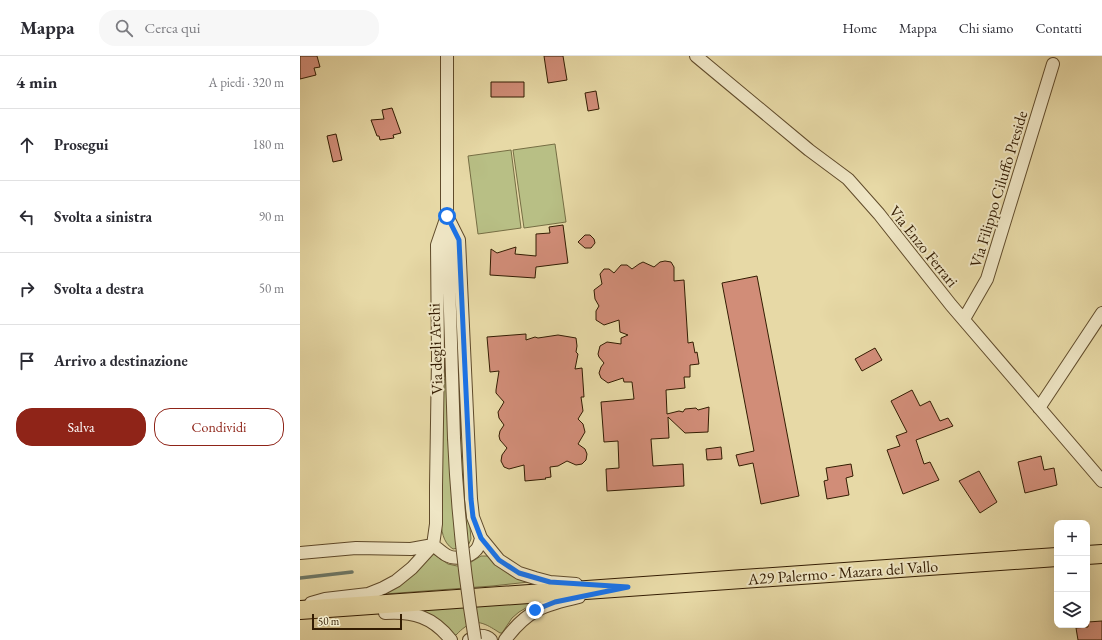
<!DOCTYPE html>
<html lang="it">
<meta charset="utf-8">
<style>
body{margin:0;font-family:"EB Garamond",serif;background:#f7f7f7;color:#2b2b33}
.controls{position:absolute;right:12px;bottom:12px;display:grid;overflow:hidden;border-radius:8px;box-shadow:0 4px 16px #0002}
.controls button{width:36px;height:36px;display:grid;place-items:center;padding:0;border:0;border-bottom:1px solid #e1e1e2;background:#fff;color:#2b2b33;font:20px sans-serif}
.scale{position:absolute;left:12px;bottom:10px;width:90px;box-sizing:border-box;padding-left:4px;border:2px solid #331c02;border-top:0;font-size:11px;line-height:14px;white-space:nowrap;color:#331c02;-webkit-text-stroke:3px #efe6c5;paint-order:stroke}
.stop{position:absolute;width:12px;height:12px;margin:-9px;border:3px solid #1a73e8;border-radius:50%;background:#fff}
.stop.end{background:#1a73e8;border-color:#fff;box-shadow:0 1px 4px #0008}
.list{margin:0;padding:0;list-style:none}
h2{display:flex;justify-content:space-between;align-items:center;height:52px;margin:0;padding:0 16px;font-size:17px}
h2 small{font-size:13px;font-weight:400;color:#7c7c81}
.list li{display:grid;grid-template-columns:26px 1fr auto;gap:12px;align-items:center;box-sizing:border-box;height:72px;padding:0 16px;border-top:1px solid #e1e1e2}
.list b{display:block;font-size:15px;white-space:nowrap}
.list em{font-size:13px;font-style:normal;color:#7c7c81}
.actions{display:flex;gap:8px;padding:12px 16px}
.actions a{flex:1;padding:9px 0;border:1px solid #8f2418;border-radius:16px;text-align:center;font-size:14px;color:#8f2418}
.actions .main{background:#8f2418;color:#fff}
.icon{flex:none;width:22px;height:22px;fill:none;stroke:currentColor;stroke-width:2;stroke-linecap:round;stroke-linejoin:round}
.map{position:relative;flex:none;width:802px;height:584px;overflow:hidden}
header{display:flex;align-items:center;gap:24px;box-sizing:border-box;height:56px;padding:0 20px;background:#fff;border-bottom:1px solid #e1e1e2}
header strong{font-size:19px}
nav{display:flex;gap:22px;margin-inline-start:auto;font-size:14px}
.search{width:280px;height:36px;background:#f7f7f7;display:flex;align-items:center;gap:10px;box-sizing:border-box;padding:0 14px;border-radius:16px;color:#7c7c81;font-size:15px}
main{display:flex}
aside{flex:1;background:#fff}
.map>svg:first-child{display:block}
.green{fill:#b8bf85;stroke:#766e44}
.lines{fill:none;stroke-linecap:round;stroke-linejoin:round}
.stream{stroke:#6f7a69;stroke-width:3.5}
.building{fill:#d18d78;stroke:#331c02}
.street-casing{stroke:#604b2b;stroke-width:14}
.primary-casing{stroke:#331c02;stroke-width:20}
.street{stroke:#efe6c5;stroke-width:12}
.primary{stroke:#e7d9a6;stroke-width:18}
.street-bridge-casing{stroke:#604b2b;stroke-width:14;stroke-linecap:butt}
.street-bridge{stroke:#efe6c5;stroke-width:12}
.route{stroke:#1a73e8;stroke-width:5}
.labels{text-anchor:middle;stroke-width:4;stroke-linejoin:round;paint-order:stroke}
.street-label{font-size:16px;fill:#331c02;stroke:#efe6c5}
</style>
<header>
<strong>Mappa</strong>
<div class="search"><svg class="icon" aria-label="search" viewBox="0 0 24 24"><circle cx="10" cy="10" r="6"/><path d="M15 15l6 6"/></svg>Cerca qui</div>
<nav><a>Home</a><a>Mappa</a><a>Chi siamo</a><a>Contatti</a></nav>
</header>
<main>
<aside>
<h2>4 min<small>A piedi · 320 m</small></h2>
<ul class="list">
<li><svg class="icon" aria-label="ahead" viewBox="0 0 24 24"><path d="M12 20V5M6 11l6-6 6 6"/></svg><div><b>Prosegui</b></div><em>180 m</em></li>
<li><svg class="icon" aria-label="left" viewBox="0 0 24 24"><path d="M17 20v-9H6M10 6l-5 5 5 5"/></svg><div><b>Svolta a sinistra</b></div><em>90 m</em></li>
<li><svg class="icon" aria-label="right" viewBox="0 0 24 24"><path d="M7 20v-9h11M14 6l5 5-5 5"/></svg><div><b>Svolta a destra</b></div><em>50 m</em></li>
<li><svg class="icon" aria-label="arrive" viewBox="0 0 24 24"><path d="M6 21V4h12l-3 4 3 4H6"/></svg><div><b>Arrivo a destinazione</b></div></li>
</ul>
<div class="actions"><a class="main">Salva</a><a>Condividi</a></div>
</aside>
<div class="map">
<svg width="802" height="584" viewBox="0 0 802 584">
<rect width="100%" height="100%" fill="#e7d9a6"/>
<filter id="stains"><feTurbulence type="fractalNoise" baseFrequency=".005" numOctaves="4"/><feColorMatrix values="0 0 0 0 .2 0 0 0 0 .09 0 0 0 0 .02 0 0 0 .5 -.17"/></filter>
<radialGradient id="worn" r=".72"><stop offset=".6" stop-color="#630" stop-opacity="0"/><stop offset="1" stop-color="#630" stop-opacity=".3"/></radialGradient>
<!-- green -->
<path class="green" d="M 255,88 L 266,166 L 224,172 L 213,94 Z
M 211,94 L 221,172 L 178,178 L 168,100 Z
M 162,299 L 166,429 L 171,483 L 168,490 L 153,493 C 142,486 142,474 140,462 L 141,302 Z
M 132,497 L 148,508 L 157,510 L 168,508 L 181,500 L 189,500 L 229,526 L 192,530 L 85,538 L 83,537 Z
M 236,546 L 219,556 L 212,562 L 202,577 L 200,577 C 189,570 177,561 165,571 C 162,573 159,576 156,579 L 154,579 L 114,551 Z"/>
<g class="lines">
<!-- stream -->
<path class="stream" d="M 0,522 L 52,516"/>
</g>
<!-- building -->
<path class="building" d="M 0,0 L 17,0 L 20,11 L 14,12 L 16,19 L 0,23 Z
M 244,0 L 263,0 L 267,24 L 248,27 Z
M 191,26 L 224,26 L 224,41 L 191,41 Z
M 296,35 L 299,53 L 288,55 L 285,37 Z
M 92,52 L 101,77 L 93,79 L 94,82 L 80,84 L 79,80 L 77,80 L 71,64 L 84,63 L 82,54 Z
M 36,78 L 42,104 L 33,106 L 27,80 Z
M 263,169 L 268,207 L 236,211 L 235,222 L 190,219 L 191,193 L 197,197 L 216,191 L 215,198 L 236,200 L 236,178 L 250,177 L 249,171 Z
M 285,179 L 290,179 L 294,183 L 295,187 L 291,192 L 285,192 L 278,186 Z
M 365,205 L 371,206 L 374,211 L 374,225 L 384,224 L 388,287 L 393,286 L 395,297 L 397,296 L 399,308 L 390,309 L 390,321 L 384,321 L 385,332 L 366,334 L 367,358 L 379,355 L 383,356 L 385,353 L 396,352 L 398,354 L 409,351 L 408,376 L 385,377 L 368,361 L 369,382 L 351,383 L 353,410 L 383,408 L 384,430 L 307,435 L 306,413 L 319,412 L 318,385 L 304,386 L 301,346 L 334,343 L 332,326 L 324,326 L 323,322 L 308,327 L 301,322 L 299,317 L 301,311 L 304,307 L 299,301 L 298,298 L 300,290 L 307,286 L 321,288 L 321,282 L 328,279 L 320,276 L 319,264 L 304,269 L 296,264 L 296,255 L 299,250 L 295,243 L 294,234 L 302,228 L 300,218 L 304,213 L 309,213 L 314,217 L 321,209 L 327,209 L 332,213 L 339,208 L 343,206 L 354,211 L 360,206 Z
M 457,220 L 499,440 L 461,448 L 453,407 L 439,410 L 436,399 L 454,395 L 422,227 Z
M 226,278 L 226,284 L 235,281 L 238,282 L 258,279 L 276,282 L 277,290 L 276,296 L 278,298 L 275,313 L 282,312 L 284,341 L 281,341 L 283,355 L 278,363 L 283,368 L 285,376 L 278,388 L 285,393 L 287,398 L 286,404 L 282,408 L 276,409 L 267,405 L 258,410 L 250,411 L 251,421 L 245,422 L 246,423 L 225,425 L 224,409 L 209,413 L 204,411 L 201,405 L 202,399 L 207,392 L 200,384 L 199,380 L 200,375 L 204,369 L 199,362 L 198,356 L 204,346 L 196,337 L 196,334 L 199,315 L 190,316 L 187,281 Z
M 575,292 L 582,304 L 562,315 L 555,303 Z
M 612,334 L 620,350 L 630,345 L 640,365 L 648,362 L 653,370 L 616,384 L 624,408 L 630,406 L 639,424 L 603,438 L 587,394 L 600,390 L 596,380 L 607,376 L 591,345 Z
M 421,391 L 422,403 L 407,404 L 406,393 Z
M 741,400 L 744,414 L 754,412 L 757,429 L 725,437 L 718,406 Z
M 551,408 L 553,420 L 546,422 L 549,439 L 527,443 L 524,425 L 528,424 L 526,412 Z
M 679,415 L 697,446 L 680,457 L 659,425 Z
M 802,565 L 802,584 L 778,584 L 776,572 L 788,571 L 788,566 Z"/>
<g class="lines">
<!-- street casing -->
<g class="street-casing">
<path id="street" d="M 147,0 L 147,160 L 154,382
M 396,0 L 509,94 L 548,123 L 579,158 L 651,249 L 802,425
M 147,160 L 159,184 L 171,443 L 173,461 L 178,474 L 181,482 L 199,504 L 219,517 L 235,522 L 250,526 L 276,528
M 664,263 L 687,223 L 753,8
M 739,352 L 802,257
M 0,497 L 56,492 L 111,493 L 133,489 C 137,492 141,496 146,499 C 155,504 169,502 176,494 C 179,491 180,486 181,482
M 11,547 L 25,543 L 68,538 L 83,532 L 96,525 L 112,512 L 133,489 L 136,468 L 136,430 L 138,303 L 137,189 L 147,160
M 85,557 C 113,555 133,561 151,584
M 169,584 C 175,579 185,578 191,584
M 205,584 C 227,554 244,549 279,541"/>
</g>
<!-- primary casing -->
<g class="primary-casing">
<path id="primary" d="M 787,499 L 802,498
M 0,554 L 757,501"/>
</g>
<!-- street -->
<use href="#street" class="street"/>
<!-- primary -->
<use href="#primary" class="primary"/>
<!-- street-bridge casing -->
<g class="street-bridge-casing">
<path id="street-bridge" d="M 154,382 C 157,450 164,517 175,584"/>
</g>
<!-- street-bridge -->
<use href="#street-bridge" class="street-bridge"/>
</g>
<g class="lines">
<!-- route -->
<path class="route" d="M 147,160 L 159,184 L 171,443 L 173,461 L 181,482 L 199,504 L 219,517 L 250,526 L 328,531 L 255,546 L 235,554"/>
</g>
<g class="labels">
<!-- street labels -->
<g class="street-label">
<text transform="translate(698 133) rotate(-73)" y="6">Via Filippo Ciluffo Preside</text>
<text transform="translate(624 190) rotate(51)" y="6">Via Enzo Ferrari</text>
<text transform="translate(135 293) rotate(-92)" y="6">Via degli Archi</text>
<text transform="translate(543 516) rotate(-4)" y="6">A29 Palermo - Mazara del Vallo</text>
</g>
</g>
<rect width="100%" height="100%" filter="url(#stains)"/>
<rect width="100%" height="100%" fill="url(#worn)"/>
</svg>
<div class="controls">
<button>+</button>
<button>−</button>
<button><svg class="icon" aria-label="layers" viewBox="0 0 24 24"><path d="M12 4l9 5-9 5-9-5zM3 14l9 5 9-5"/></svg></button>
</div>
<div class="scale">50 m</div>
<div class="stop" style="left:147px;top:160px"></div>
<div class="stop end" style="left:235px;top:554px"></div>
</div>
</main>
